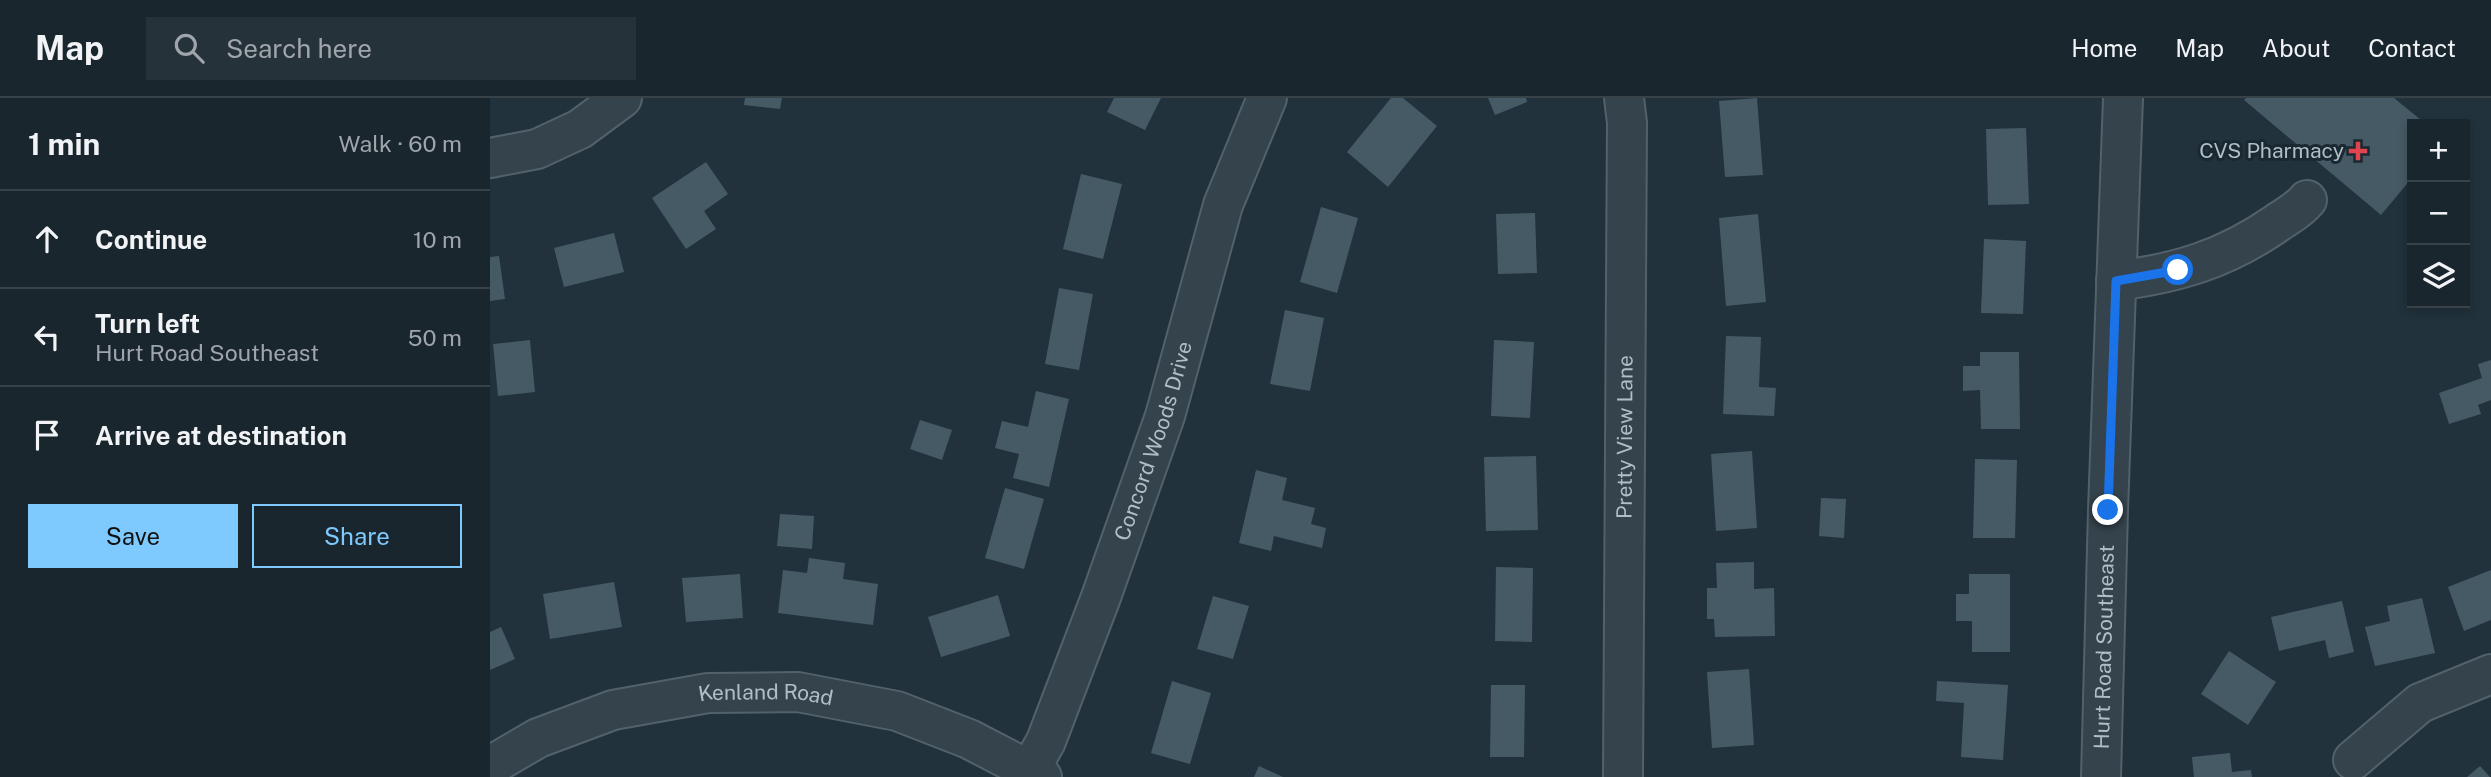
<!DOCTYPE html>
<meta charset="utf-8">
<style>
body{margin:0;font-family:"Public Sans",sans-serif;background:#263239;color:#f1f3f6}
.controls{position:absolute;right:21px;top:21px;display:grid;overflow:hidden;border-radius:0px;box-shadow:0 4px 10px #0003}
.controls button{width:63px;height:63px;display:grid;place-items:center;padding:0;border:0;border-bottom:2px solid #374349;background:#19262d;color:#f1f3f6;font:35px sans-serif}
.stop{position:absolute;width:21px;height:21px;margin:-16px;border:5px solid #1a73e8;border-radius:50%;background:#fff}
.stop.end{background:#1a73e8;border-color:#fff;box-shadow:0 2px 7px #0008}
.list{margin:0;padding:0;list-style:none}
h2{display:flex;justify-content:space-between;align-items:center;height:91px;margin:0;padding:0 28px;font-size:30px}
h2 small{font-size:23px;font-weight:400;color:#9fa5aa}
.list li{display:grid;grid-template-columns:46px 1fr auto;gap:21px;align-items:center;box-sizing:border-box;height:98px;padding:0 28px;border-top:2px solid #374349}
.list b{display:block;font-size:26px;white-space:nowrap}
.list p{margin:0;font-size:23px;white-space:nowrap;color:#9fa5aa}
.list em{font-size:23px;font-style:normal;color:#9fa5aa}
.actions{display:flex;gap:14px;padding:21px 28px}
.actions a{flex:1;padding:16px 0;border:2px solid #7ec9fe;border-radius:0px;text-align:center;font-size:24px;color:#7ec9fe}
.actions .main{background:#7ec9fe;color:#111}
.icon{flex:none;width:38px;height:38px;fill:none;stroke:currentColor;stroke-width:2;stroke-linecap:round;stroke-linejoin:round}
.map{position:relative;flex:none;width:2001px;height:679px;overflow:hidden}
header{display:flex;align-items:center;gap:42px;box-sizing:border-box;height:98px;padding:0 35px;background:#19262d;border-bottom:2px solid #374349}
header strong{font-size:33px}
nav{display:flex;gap:38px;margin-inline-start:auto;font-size:24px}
.search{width:490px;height:63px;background:#263239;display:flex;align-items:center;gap:18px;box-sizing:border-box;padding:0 24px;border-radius:0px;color:#9fa5aa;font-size:26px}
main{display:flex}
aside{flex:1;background:#19262d}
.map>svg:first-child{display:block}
.building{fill:#465a65}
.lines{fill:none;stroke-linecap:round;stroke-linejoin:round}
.minor-casing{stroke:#53616a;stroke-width:42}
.minor{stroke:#35434c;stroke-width:38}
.route{stroke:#1a73e8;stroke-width:9}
.health-dot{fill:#e0444e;stroke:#1a2831;stroke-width:2.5}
.labels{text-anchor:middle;stroke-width:6;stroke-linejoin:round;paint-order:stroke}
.poi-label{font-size:21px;fill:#b0bec8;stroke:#1a2831;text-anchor:end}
.street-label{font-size:21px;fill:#b0bec8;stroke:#1a2831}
</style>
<header>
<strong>Map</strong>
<div class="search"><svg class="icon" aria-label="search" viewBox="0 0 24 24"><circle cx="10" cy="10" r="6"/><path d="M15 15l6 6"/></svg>Search here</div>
<nav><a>Home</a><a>Map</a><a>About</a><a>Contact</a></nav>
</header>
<main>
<aside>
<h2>1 min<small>Walk · 60 m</small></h2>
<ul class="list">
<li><svg class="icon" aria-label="ahead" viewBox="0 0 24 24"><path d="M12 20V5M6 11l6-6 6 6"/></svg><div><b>Continue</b></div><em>10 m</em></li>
<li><svg class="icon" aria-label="left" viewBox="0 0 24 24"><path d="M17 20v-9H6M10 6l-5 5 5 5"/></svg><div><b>Turn left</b><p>Hurt Road Southeast</p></div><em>50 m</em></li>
<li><svg class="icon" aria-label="arrive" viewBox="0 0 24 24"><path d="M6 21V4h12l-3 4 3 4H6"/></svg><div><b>Arrive at destination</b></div></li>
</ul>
<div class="actions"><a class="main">Save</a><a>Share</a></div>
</aside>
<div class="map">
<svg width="2001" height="679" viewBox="0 0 2001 679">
<rect width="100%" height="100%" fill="#21323c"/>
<!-- building -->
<path class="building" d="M 255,0 L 292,0 L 290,11 L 254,7 Z
M 624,0 L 671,0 L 655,32 L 617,14 Z
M 901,0 L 913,0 L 947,28 L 898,89 L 857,54 Z
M 998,0 L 1036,0 L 1037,4 L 1005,17 Z
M 1267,0 L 1273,77 L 1235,79 L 1229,3 Z
M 1756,0 L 1904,0 L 1936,26 L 1922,26 L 1922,80 L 1891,117 L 1754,2 Z
M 1536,30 L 1539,106 L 1498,107 L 1496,31 Z
M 216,64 L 238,96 L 214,113 L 226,131 L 196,151 L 162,100 Z
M 591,76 L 632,86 L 613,161 L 573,151 Z
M 831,109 L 868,120 L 847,195 L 810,184 Z
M 1045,115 L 1047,175 L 1008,176 L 1006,116 Z
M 1268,116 L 1276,204 L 1236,208 L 1229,120 Z
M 124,135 L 134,174 L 74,189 L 64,150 Z
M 1494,141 L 1536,143 L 1533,216 L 1491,215 Z
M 9,158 L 15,201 L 0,203 L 0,159 Z
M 569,190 L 603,196 L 589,272 L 555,266 Z
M 795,212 L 834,220 L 820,293 L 780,286 Z
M 1236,238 L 1271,239 L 1269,289 L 1286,290 L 1284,318 L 1233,316 Z
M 40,242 L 45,294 L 8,298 L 3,246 Z
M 1004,242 L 1044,244 L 1040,320 L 1001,318 Z
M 1490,254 L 1529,254 L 1530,331 L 1491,331 L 1490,292 L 1473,293 L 1473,268 L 1490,268 Z
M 2001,262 L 2001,302 L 1988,307 L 1991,316 L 1959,326 L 1949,295 L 1992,280 L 1988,266 Z
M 546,293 L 579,301 L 559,389 L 523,380 L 529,356 L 505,350 L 512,323 L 538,329 Z
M 430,322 L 462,332 L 452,362 L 420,351 Z
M 1262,353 L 1267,430 L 1226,433 L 1221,356 Z
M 1046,358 L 1048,432 L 996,433 L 994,359 Z
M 1485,361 L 1527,362 L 1525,440 L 1483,440 Z
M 766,372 L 797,380 L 792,402 L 825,410 L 821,426 L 836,430 L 832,450 L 784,438 L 781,453 L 749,445 Z
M 515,390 L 554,401 L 534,471 L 495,460 Z
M 1331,400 L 1356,401 L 1354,440 L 1329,438 Z
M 290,416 L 324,418 L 322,451 L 287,448 Z
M 319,460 L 355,465 L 353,481 L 388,486 L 383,527 L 288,515 L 293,472 L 317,475 Z
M 1264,464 L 1264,491 L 1284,490 L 1285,538 L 1225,539 L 1224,521 L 1217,521 L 1217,490 L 1227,490 L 1226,465 Z
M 1006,469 L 1043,470 L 1042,544 L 1005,543 Z
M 2001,472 L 2001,522 L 1974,533 L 1958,489 Z
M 250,476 L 253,520 L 196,524 L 192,480 Z
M 1479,476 L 1520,476 L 1520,554 L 1482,554 L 1482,523 L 1466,523 L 1466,496 L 1479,496 Z
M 124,484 L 132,529 L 60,541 L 53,496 Z
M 508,497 L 520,538 L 451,559 L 438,519 Z
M 723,498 L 759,508 L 743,561 L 707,551 Z
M 1932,500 L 1945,555 L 1885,568 L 1875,529 L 1900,523 L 1897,508 Z
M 1852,503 L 1864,554 L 1839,560 L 1835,542 L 1789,553 L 1781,519 Z
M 11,529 L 25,561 L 0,572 L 0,534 Z
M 1739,553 L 1786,584 L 1758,627 L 1711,596 Z
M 1259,571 L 1264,647 L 1222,650 L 1217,574 Z
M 682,583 L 721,595 L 700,666 L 661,655 Z
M 1447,583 L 1518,587 L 1513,662 L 1471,659 L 1474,605 L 1446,603 Z
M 1001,587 L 1035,587 L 1034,659 L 1000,659 Z
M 1740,655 L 1742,674 L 1761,672 L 1762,679 L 1704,679 L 1702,659 Z
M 769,668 L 793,679 L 764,679 Z
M 1990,668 L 2000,679 L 1977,679 Z"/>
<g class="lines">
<!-- minor casing -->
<g class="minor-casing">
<g id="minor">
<path d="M 0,60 L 47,51 L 90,31 L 132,0"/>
<path d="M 1626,183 C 1688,175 1735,161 1787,125 C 1797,118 1809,112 1817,102"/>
<path d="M 1863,662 L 1930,605 L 2001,576"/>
<path id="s1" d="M 0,668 L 48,640 L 123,612 L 218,595 L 308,594 L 407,613 L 479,641 L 552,679"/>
<path id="s2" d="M 536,679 L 556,643 L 611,499 L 675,318 L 733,107 L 777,0"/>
<path id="s3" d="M 1133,679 L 1137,25 L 1134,0"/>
<path id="s4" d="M 1611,679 L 1618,412 L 1633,0"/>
</g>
</g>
<!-- minor -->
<use href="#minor" class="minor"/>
</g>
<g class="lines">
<!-- route -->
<path class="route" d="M 1618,412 L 1626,183 L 1688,172"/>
</g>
<!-- markers -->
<path class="health-dot" d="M1864.5 42.5h7v7h7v7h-7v7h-7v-7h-7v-7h7z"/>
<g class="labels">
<!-- poi labels -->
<g class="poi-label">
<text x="1854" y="60">CVS Pharmacy</text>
</g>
<!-- street labels -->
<g class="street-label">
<text dy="7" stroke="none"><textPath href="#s3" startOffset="340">Pretty View Lane</textPath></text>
<text dy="7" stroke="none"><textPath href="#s2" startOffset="360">Concord Woods Drive</textPath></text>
<text dy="7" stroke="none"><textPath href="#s4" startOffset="130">Hurt Road Southeast</textPath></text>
<text dy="7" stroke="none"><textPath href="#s1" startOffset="290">Kenland Road</textPath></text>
</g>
</g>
</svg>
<div class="controls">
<button>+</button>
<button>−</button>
<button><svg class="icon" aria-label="layers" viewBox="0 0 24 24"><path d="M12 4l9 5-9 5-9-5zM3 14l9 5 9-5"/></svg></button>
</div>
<div class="stop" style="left:1688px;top:172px"></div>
<div class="stop end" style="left:1618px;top:412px"></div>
</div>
</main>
